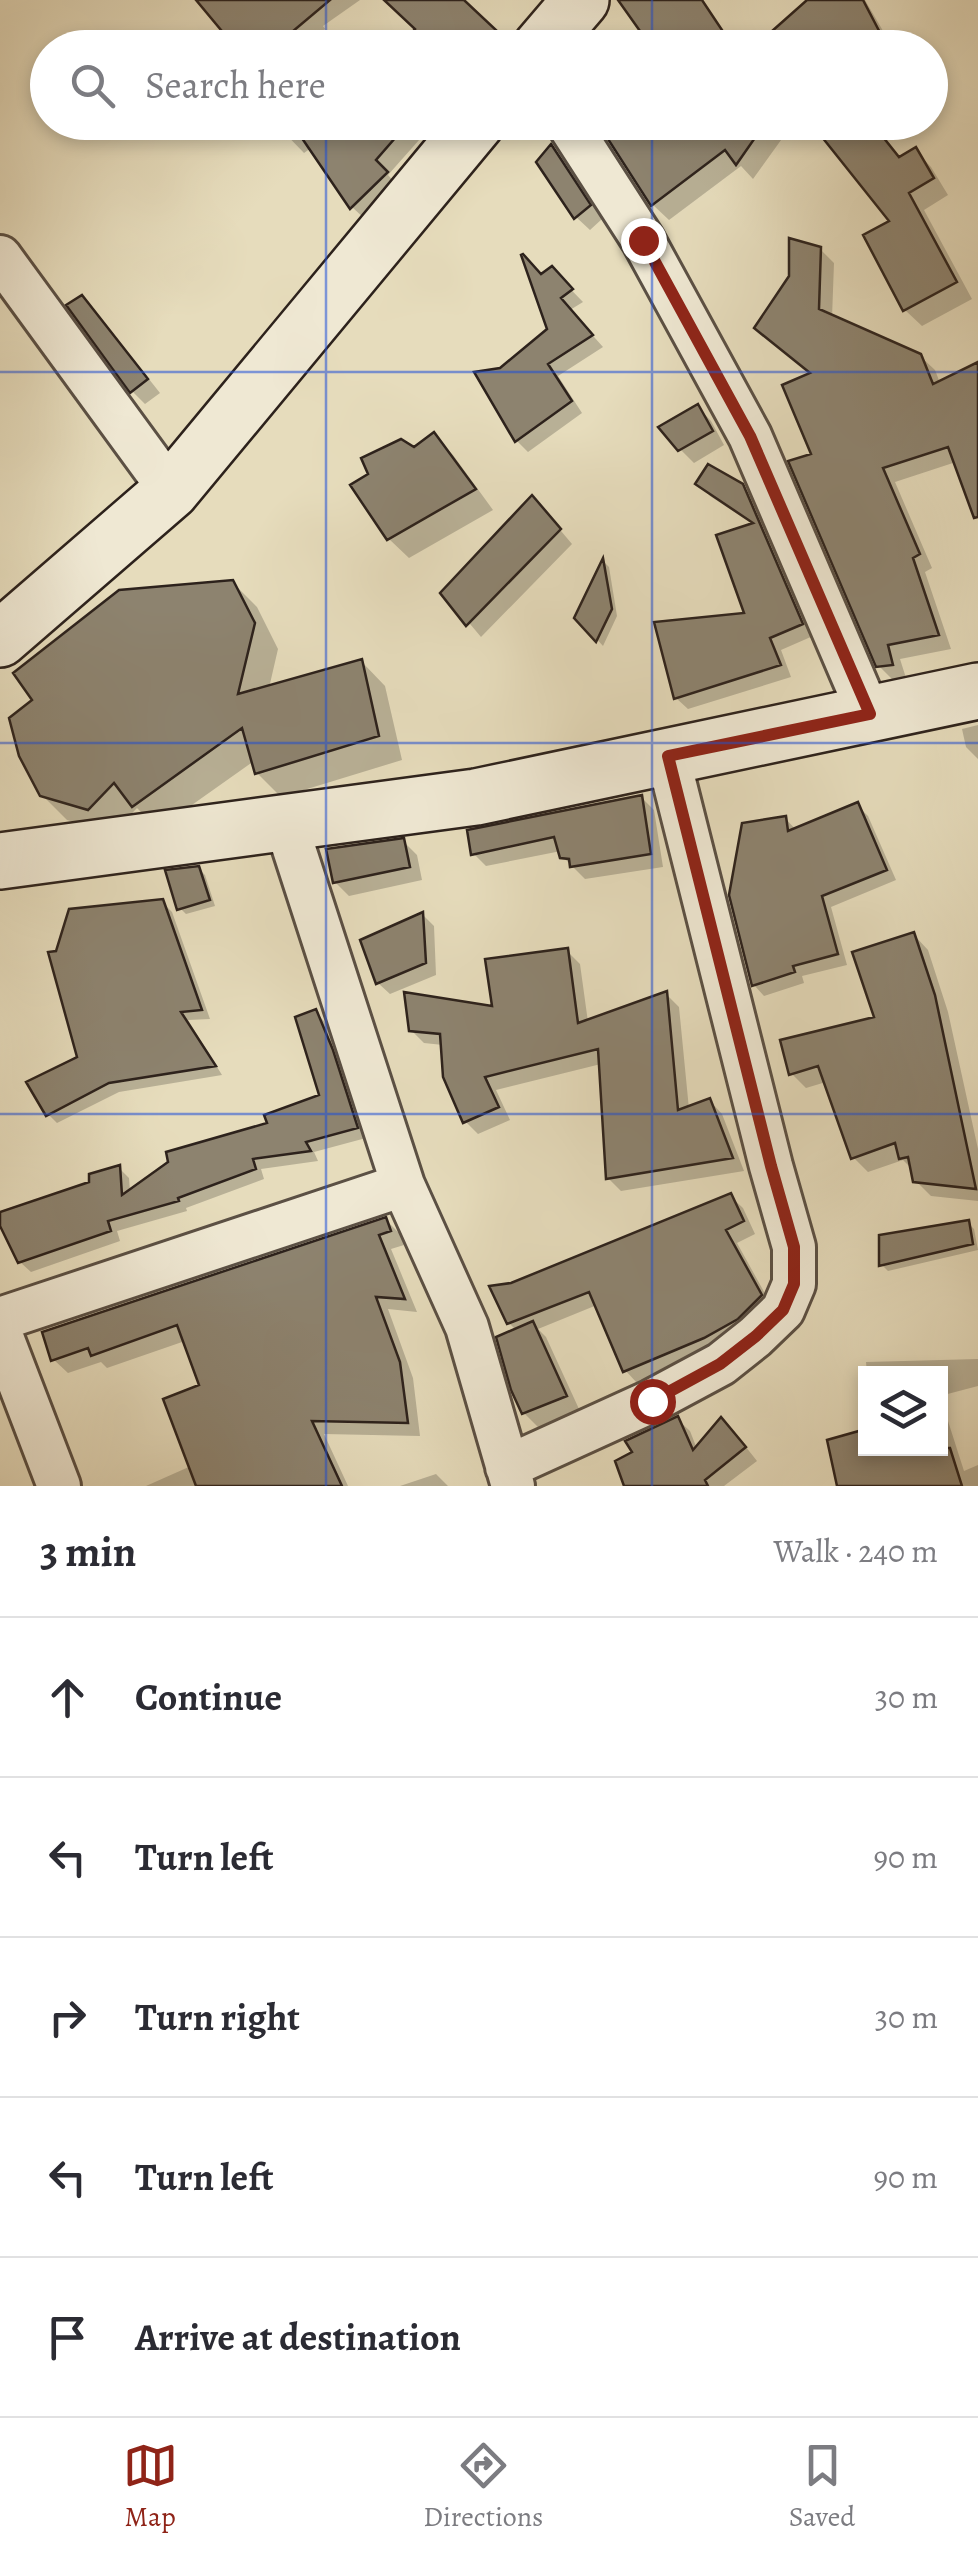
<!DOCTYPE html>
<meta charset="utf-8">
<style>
body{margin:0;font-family:Alegreya,serif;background:#f7f7f7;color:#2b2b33}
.controls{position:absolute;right:30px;bottom:30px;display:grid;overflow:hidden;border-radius:0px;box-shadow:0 5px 15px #0003}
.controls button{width:90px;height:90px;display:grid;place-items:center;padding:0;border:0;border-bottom:2px solid #e1e1e2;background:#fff;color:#2b2b33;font:50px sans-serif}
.stop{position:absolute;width:30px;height:30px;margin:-22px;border:8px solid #8f2418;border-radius:50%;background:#fff}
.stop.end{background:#8f2418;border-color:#fff;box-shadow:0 2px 10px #0008}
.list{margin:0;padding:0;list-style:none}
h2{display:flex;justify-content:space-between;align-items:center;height:130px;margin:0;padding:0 40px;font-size:42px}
h2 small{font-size:32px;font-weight:400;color:#7c7c81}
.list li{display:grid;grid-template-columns:65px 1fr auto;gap:30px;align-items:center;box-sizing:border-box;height:160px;padding:0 40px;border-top:2px solid #e1e1e2}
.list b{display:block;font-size:38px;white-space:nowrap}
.list em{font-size:32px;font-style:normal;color:#7c7c81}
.icon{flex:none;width:55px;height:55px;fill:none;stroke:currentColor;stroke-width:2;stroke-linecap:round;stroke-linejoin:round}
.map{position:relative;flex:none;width:978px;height:1486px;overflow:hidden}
.search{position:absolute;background:#fff;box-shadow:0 5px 15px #0003;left:30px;right:30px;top:30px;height:110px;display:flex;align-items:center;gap:25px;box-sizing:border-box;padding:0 35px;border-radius:55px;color:#7c7c81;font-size:38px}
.sheet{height:930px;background:#fff}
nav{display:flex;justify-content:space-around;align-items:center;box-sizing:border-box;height:140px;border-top:2px solid #e1e1e2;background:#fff;font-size:28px;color:#7c7c81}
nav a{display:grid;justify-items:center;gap:5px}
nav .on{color:#8f2418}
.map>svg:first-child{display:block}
.shadow{fill:#0003}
.building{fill:#8d836f;stroke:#2d221c;stroke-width:2.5}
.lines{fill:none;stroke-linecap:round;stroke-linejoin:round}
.street-casing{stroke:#5b5044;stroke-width:48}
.secondary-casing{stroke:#2d221c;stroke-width:60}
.street{stroke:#efe8d3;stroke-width:42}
.secondary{stroke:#efe8d3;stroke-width:55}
.route{stroke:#8f2418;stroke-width:12}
.grid{fill:none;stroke:#1d4ed8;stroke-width:2.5;stroke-opacity:0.55}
</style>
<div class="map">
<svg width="978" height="1486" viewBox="0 0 978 1486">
<rect width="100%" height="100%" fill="#e6dcbc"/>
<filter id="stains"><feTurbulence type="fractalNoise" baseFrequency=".002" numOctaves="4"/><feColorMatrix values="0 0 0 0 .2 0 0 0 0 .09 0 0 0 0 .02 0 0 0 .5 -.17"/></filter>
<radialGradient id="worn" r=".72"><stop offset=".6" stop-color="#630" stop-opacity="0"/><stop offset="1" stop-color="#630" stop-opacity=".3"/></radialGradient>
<!-- shadow -->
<path class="shadow" d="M 209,0 L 360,0 L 323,26 L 325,29 L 303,48 L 239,48 Z
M 386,0 L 460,0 L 507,45 L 505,48 L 402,48 L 418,29 Z
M 831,0 L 865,0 L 893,48 L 777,48 Z
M 274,122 L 435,122 L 388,175 L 399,187 L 366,220 L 352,207 L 311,148 L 304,153 Z
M 600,122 L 794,122 L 753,179 L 741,166 L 669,220 L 652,204 Z
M 814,122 L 871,122 L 901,159 L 915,150 L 931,167 L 948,195 L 924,210 L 972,299 L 922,326 L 905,310 L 866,236 L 892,222 Z
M 551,147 L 564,160 L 602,219 L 590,230 L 576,217 Z
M 820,249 L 834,263 L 832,318 L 920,356 L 935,370 L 940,383 L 978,365 L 978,500 L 956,462 L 895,482 L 932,568 L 925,572 L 951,649 L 900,659 L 906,678 L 892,679 L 878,665 L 815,456 L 812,374 Z
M 552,270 L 583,302 L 570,310 L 603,347 L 558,376 L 582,413 L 528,452 L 517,441 L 478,374 L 501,370 L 550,329 L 541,277 Z
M 82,298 L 95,311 L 160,393 L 145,404 L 132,391 Z
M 698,407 L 711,421 L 724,445 L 694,463 L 680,449 Z
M 433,435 L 453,455 L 493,510 L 409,558 L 389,539 L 414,450 Z
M 699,484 L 742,486 L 755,499 L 813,636 L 781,650 L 791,677 L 688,709 L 676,698 L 747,615 L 754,525 L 710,496 Z
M 545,512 L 572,544 L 481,637 L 444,593 Z
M 604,562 L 609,567 L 617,616 L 603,646 L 577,617 Z
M 232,582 L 257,607 L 278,649 L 269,688 L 361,661 L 385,686 L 402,760 L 281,797 L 257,773 L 254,761 L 158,829 L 137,808 L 113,833 L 67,820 L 42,795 Z
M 978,725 L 978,759 L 966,747 L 962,729 Z
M 641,797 L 654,810 L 663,867 L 585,879 L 563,857 L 561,851 L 486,866 L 473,853 Z
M 857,805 L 868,816 L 896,880 L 831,907 L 847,965 L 802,976 L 804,983 L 764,996 L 754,985 L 785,818 L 796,830 Z
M 403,841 L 417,855 L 422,880 L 349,896 L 335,882 Z
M 198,868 L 205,875 L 215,906 L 186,914 L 180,908 Z
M 162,902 L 172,912 L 210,1019 L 188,1020 L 222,1075 L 119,1092 L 57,1123 L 48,1114 L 80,1058 Z
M 423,915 L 434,926 L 436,975 L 390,994 L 378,983 Z
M 914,935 L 928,950 L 948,1012 L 978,1149 L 978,1201 L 931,1196 L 916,1181 L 913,1170 L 903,1160 L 868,1172 L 854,1158 L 826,1082 L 806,1088 L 791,1073 L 877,1019 Z
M 567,951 L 580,964 L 588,1022 L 666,994 L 679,1007 L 689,1109 L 710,1101 L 722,1114 L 744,1171 L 621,1191 L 608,1178 L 601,1064 L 496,1090 L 510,1120 L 478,1134 L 465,1121 L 443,1045 L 424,1043 L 411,1030 L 495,1009 Z
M 315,1012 L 325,1022 L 342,1062 L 366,1138 L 314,1152 L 318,1161 L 261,1169 L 264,1179 L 186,1208 L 187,1211 L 117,1231 L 120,1241 L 31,1272 L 20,1262 L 0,1220 L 0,1215 L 92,1183 L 119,1168 L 129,1178 L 130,1192 L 270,1125 L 322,1096 Z
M 730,1196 L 743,1208 L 755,1234 L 737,1243 L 773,1308 L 717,1350 L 637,1383 L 625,1370 L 597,1305 L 538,1329 L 546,1337 L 579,1409 L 538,1427 L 524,1413 L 517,1331 L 509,1323 L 512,1285 Z
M 386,1220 L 400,1234 L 404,1245 L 391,1249 L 417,1312 L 388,1309 L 413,1378 L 420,1436 L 324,1434 L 348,1486 L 146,1486 L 191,1466 L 202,1386 L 185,1341 L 107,1368 L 101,1362 L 68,1373 L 53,1359 Z
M 968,1223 L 974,1229 L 978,1250 L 888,1271 L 882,1265 Z
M 978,1359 L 978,1386 L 940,1396 L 940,1374 L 867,1374 L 866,1362 Z
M 940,1396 L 964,1471 L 978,1465 L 978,1486 L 903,1486 L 865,1462 L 865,1432 L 858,1420 L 866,1417 L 866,1448 L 940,1448 Z
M 677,1419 L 690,1431 L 697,1449 L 734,1432 L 757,1461 L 724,1486 L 627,1486 L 635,1453 Z
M 436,1474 L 448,1486 L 400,1486 Z"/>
<!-- building -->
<path class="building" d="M 196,0 L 330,0 L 273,48 L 236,48 Z
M 384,0 L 464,0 L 496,30 L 480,48 L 398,48 L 415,29 Z
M 618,0 L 702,0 L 734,48 L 652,48 Z
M 807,0 L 863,0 L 888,48 L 753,48 Z
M 291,122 L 409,122 L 376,160 L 388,172 L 350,209 Z
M 597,122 L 766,122 L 736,165 L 725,150 L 651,206 Z
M 810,122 L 871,122 L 899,157 L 916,147 L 934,178 L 909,193 L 957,282 L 903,311 L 863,235 L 889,221 Z
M 551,144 L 591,205 L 574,219 L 536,162 Z
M 789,238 L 821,247 L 819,309 L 921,354 L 933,384 L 978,362 L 978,517 L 974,518 L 948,447 L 883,468 L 920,554 L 913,558 L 939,635 L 888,645 L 893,665 L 876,667 L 788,461 L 811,454 L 782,385 L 810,373 L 754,328 L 789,276 Z
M 523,254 L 541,274 L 552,266 L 573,289 L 561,298 L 593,335 L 548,364 L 572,401 L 515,442 L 474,372 L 500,368 L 547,329 L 521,255 Z
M 82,295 L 148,379 L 130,393 L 66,305 Z
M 698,404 L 713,431 L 678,451 L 658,427 Z
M 434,432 L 476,489 L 387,540 L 350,485 L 368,474 L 361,458 L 401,439 L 414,447 Z
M 708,464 L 743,484 L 803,624 L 770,638 L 781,665 L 674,699 L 654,622 L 744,613 L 716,535 L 753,523 L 695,484 Z
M 532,495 L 561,529 L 466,626 L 440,593 Z
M 603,558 L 612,609 L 596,642 L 574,618 Z
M 233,580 L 255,623 L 238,694 L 362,659 L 379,736 L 255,774 L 242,728 L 132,807 L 114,783 L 88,810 L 40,796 L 19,756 L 9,718 L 32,700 L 13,673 L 119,590 Z
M 642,795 L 651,854 L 570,867 L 569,859 L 560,858 L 554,837 L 471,855 L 467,830 Z
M 858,802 L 887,870 L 822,896 L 838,954 L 793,966 L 795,972 L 752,986 L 729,895 L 742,823 L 786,816 L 788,831 Z
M 404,838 L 410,867 L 333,883 L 326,849 Z
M 199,866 L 210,900 L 177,910 L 165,870 Z
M 163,899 L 202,1010 L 181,1012 L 216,1066 L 109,1083 L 46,1116 L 26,1082 L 77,1057 L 48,952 L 56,951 L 69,909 Z
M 423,912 L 426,963 L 376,984 L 360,940 Z
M 914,932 L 935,995 L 976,1189 L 913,1182 L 908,1157 L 899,1159 L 895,1143 L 851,1159 L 818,1066 L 789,1075 L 780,1040 L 874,1017 L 852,952 Z
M 568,948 L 578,1023 L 667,991 L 678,1110 L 710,1098 L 733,1158 L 606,1179 L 598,1049 L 485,1077 L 499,1107 L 463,1123 L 443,1077 L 440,1034 L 409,1031 L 404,992 L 492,1006 L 485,959 Z
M 316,1009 L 333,1050 L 358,1128 L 306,1142 L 311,1151 L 253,1159 L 256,1169 L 178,1198 L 179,1201 L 108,1221 L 111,1231 L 18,1263 L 0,1226 L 0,1212 L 89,1182 L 89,1174 L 120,1165 L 122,1195 L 168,1162 L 166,1152 L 267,1123 L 264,1115 L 319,1095 L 295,1017 Z
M 731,1193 L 744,1221 L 726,1230 L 762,1295 L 738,1319 L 704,1338 L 623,1372 L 589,1292 L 507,1324 L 489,1286 L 511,1283 Z
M 386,1217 L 391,1231 L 379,1235 L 405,1299 L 376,1297 L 400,1362 L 408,1423 L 312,1421 L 342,1486 L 196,1486 L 163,1399 L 199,1385 L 177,1325 L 91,1356 L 88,1348 L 51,1361 L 42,1332 Z
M 969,1220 L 973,1244 L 879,1266 L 879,1235 Z
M 533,1321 L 567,1396 L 522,1414 L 511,1390 L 496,1337 Z
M 678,1416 L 693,1450 L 721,1417 L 746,1447 L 705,1480 L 708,1486 L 624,1486 L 615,1461 L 632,1452 L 625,1441 Z
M 866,1429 L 866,1448 L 950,1448 L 962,1486 L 837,1486 L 827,1440 Z"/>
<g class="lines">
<!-- street casing -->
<g class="street-casing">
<path id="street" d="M 567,122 L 643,240 L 750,436 L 869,714
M 0,257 L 171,491
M 285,821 L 403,1185
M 0,1319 L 403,1185 L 467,1327 L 513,1486
M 0,1332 L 59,1486
M 507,1467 L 652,1401 L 721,1364 L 755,1337 L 783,1310 L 794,1284 L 794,1247 L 771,1166 L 668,757"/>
</g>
<!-- secondary casing -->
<g class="secondary-casing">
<path id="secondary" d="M 540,48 L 581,0
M 0,639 L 171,491 L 477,122
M 0,861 L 476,797 L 978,691"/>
</g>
<!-- street -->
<use href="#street" class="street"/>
<!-- secondary -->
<use href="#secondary" class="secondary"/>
</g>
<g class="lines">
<!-- route -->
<path class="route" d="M 643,240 L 750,436 L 870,714 L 668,756 L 771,1166 L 794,1247 L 794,1284 L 783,1310 L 756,1336 L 720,1364 L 652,1401"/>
</g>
<!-- grid -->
<path class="grid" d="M 326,0 L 326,48M 652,0 L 652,48M 326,122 L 326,1486M 652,122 L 652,1486M 0,372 L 978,372M 0,743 L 978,743M 0,1114 L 978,1114"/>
<rect width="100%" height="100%" filter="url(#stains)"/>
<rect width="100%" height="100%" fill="url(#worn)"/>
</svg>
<div class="controls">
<button><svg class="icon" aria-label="layers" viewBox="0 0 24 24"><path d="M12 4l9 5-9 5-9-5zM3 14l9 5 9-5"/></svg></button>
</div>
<div class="stop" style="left:652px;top:1401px"></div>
<div class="stop end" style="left:643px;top:240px"></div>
<div class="search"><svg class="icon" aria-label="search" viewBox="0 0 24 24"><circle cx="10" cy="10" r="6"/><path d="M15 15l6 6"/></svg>Search here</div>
</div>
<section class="sheet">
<h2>3 min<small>Walk · 240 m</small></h2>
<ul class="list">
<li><svg class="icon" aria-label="ahead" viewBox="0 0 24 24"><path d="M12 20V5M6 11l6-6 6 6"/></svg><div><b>Continue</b></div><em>30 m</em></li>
<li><svg class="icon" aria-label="left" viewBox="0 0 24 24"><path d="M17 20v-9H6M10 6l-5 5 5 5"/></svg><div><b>Turn left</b></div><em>90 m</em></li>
<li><svg class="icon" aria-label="right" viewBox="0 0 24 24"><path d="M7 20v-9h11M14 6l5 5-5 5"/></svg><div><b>Turn right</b></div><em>30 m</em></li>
<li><svg class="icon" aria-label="left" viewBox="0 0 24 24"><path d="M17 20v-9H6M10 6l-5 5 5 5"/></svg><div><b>Turn left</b></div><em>90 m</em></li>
<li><svg class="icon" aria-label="arrive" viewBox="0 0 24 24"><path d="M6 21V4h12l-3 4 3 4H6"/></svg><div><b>Arrive at destination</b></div></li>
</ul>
</section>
<nav>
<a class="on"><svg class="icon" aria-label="map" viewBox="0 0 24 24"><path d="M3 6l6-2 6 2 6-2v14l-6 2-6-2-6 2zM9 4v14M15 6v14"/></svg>Map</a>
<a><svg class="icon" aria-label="directions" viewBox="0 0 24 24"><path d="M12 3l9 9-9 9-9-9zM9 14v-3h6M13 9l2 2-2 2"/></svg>Directions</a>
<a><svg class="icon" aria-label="saved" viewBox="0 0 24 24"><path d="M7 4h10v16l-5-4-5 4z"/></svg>Saved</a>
</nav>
